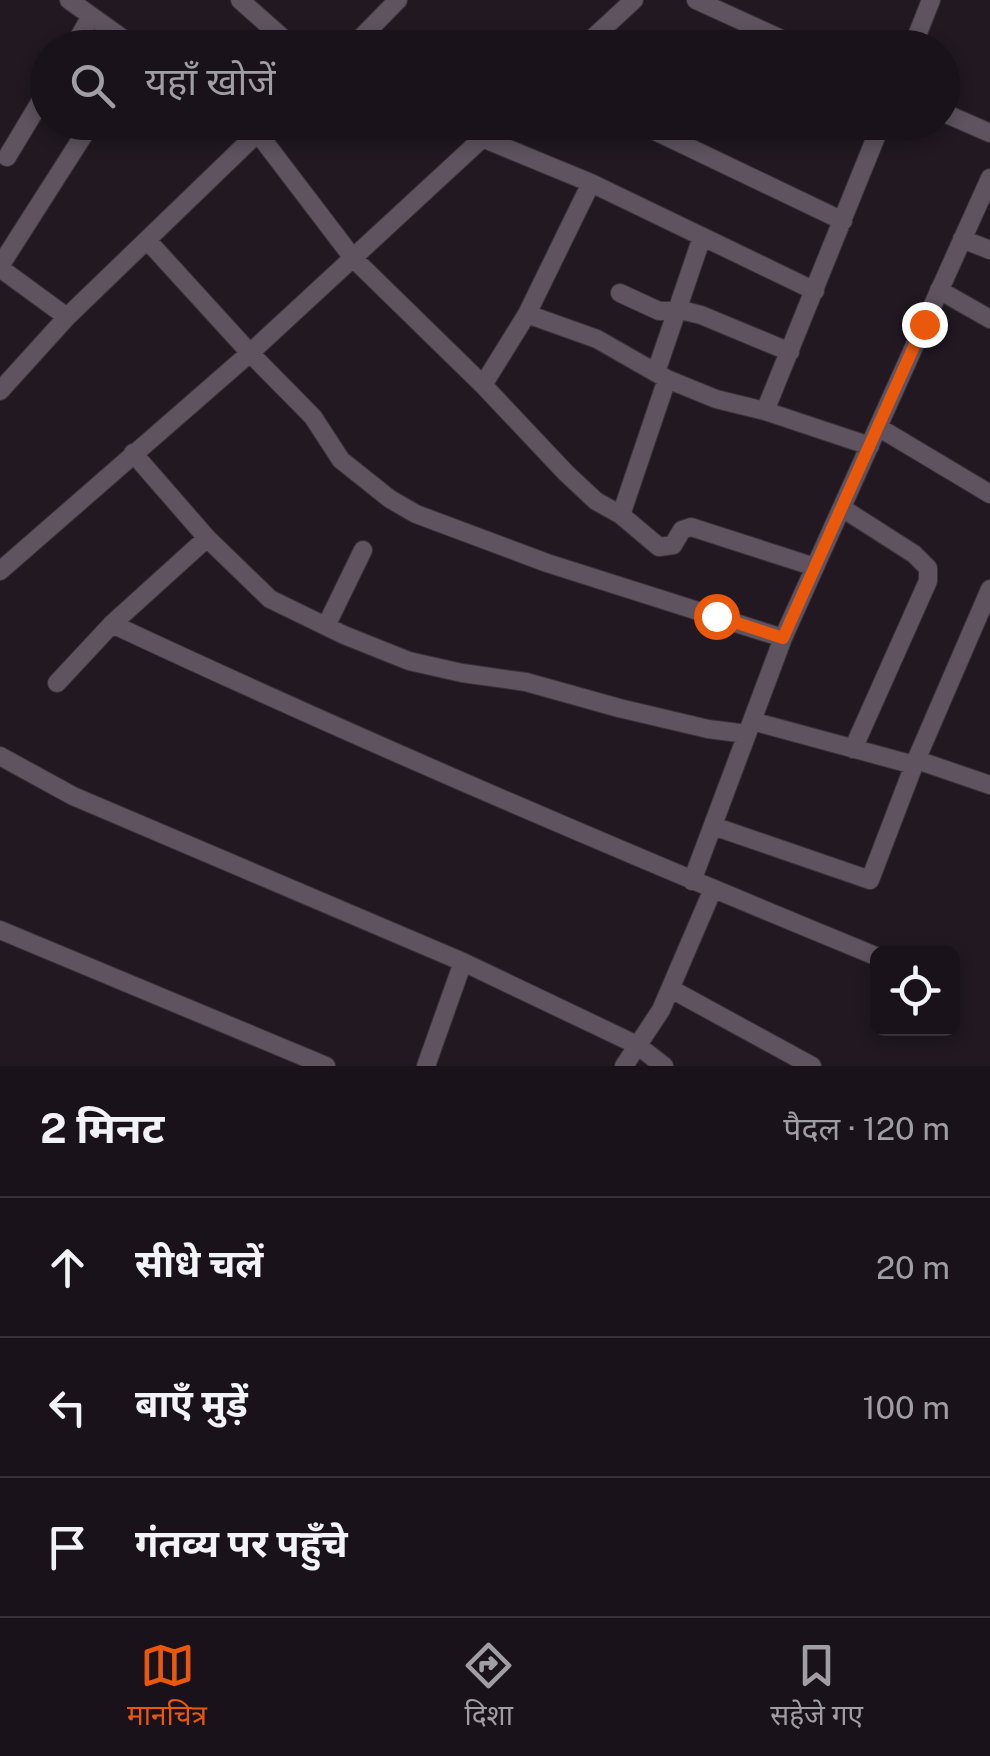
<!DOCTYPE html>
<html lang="hi">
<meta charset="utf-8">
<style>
body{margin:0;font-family:"Public Sans","Noto Sans Devanagari",sans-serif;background:#221b23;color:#f1f3f6}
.controls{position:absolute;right:30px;bottom:30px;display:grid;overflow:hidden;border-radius:15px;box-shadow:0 5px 15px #0003}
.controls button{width:90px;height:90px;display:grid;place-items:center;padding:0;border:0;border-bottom:2px solid #373239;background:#19121a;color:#f1f3f6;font:50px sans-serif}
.stop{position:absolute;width:30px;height:30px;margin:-22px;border:8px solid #ea580c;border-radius:50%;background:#fff}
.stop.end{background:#ea580c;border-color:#fff;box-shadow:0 2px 10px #0008}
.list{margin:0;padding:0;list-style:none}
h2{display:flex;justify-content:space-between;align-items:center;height:130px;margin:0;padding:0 40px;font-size:42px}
h2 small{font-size:32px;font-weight:400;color:#9f9ea2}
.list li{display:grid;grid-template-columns:65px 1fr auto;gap:30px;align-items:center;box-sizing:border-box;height:140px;padding:0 40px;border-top:2px solid #373239}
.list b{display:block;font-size:38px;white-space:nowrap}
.list em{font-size:32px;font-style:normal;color:#9f9ea2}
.icon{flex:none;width:55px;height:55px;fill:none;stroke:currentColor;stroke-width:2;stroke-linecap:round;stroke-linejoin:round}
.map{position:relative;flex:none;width:990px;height:1066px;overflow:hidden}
.search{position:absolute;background:#19121a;box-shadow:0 5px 15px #0003;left:30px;right:30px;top:30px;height:110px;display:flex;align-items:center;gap:25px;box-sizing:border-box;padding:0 35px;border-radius:55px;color:#9f9ea2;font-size:38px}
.sheet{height:550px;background:#19121a}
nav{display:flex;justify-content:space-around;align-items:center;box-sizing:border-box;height:140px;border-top:2px solid #373239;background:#19121a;font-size:28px;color:#9f9ea2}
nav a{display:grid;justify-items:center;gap:5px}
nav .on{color:#ea580c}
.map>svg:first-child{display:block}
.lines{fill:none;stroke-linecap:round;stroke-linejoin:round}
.minor-casing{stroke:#383239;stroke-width:20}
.minor{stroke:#5e535f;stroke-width:18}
.route{stroke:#ea580c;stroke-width:12}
</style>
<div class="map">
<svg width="990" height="1066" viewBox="0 0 990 1066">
<rect width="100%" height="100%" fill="#211822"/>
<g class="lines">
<!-- minor casing -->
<g class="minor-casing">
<path id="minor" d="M 69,0 L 136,48
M 240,0 L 294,48
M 696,0 L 801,48
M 73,48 L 91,16
M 351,48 L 398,0
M 582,48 L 634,0
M 912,48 L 931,0
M 942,112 L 990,133
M 243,122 L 257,132 L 353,258 L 483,385 L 566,473 L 596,501 L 621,515 L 667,379
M 636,122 L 843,221
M 482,138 L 591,183 L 815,291
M 7,157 L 48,89
M 962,239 L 990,250
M 147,240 L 250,353 L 313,417 L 341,460 L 390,499 L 416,514 L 547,563 L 783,638
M 0,266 L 92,122
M 0,268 L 67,317
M 939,290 L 990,319
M 620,293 L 659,311 L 685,311 L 701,315 L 790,352
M 527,314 L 597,339 L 667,379 L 716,399 L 765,411 L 870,446
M 656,372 L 702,237
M 483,385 L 527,314 L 591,183
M 0,391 L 67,317 L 269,122
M 765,411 L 882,122
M 878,427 L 990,494
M 133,453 L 207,538 L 270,599 L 344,635 L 409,661 L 462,673 L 526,682 L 619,708 L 708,729 L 747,734
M 842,508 L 914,554 L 928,568 L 928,581 L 853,749
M 621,515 L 659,547 L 673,545 L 682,530 L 691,527 L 815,567
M 0,571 L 250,353 L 500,122
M 112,624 C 364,742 620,851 878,957
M 326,626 L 363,550
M 57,683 L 112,624 L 207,538
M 752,721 L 914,765
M 0,756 L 73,796 L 463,962 L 637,1045 L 664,1066
M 917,760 L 990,785
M 713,826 L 870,880 L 914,765 L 990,589
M 692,881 L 783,638 L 990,178
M 0,930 L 326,1066
M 671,989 L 812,1066
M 426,1066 L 463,962
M 624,1066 L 661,1010 L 713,889"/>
</g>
<!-- minor -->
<use href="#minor" class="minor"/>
</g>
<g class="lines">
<!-- route -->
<path class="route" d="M 716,616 L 783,638 L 924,324"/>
</g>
</svg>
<div class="controls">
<button><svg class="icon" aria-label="locate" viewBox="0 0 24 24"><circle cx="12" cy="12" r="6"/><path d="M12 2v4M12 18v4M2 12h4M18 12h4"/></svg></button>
</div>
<div class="stop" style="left:716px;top:616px"></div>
<div class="stop end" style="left:924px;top:324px"></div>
<div class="search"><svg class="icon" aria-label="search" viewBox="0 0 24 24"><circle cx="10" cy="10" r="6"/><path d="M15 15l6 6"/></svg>यहाँ खोजें</div>
</div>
<section class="sheet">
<h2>2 मिनट<small>पैदल · 120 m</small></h2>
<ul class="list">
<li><svg class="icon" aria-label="ahead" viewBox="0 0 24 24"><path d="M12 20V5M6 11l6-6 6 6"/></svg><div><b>सीधे चलें</b></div><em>20 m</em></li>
<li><svg class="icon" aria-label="left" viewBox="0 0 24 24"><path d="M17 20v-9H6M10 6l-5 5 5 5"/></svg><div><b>बाएँ मुड़ें</b></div><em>100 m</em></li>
<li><svg class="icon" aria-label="arrive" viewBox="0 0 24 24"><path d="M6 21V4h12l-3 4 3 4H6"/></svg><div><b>गंतव्य पर पहुँचे</b></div></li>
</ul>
</section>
<nav>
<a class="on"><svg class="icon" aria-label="map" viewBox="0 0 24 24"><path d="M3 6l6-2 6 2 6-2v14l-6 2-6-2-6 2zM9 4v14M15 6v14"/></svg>मानचित्र</a>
<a><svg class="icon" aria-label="directions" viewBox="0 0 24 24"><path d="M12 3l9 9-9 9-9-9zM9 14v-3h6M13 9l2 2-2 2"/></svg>दिशा</a>
<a><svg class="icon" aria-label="saved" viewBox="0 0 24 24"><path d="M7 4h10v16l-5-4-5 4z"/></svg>सहेजे गए</a>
</nav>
